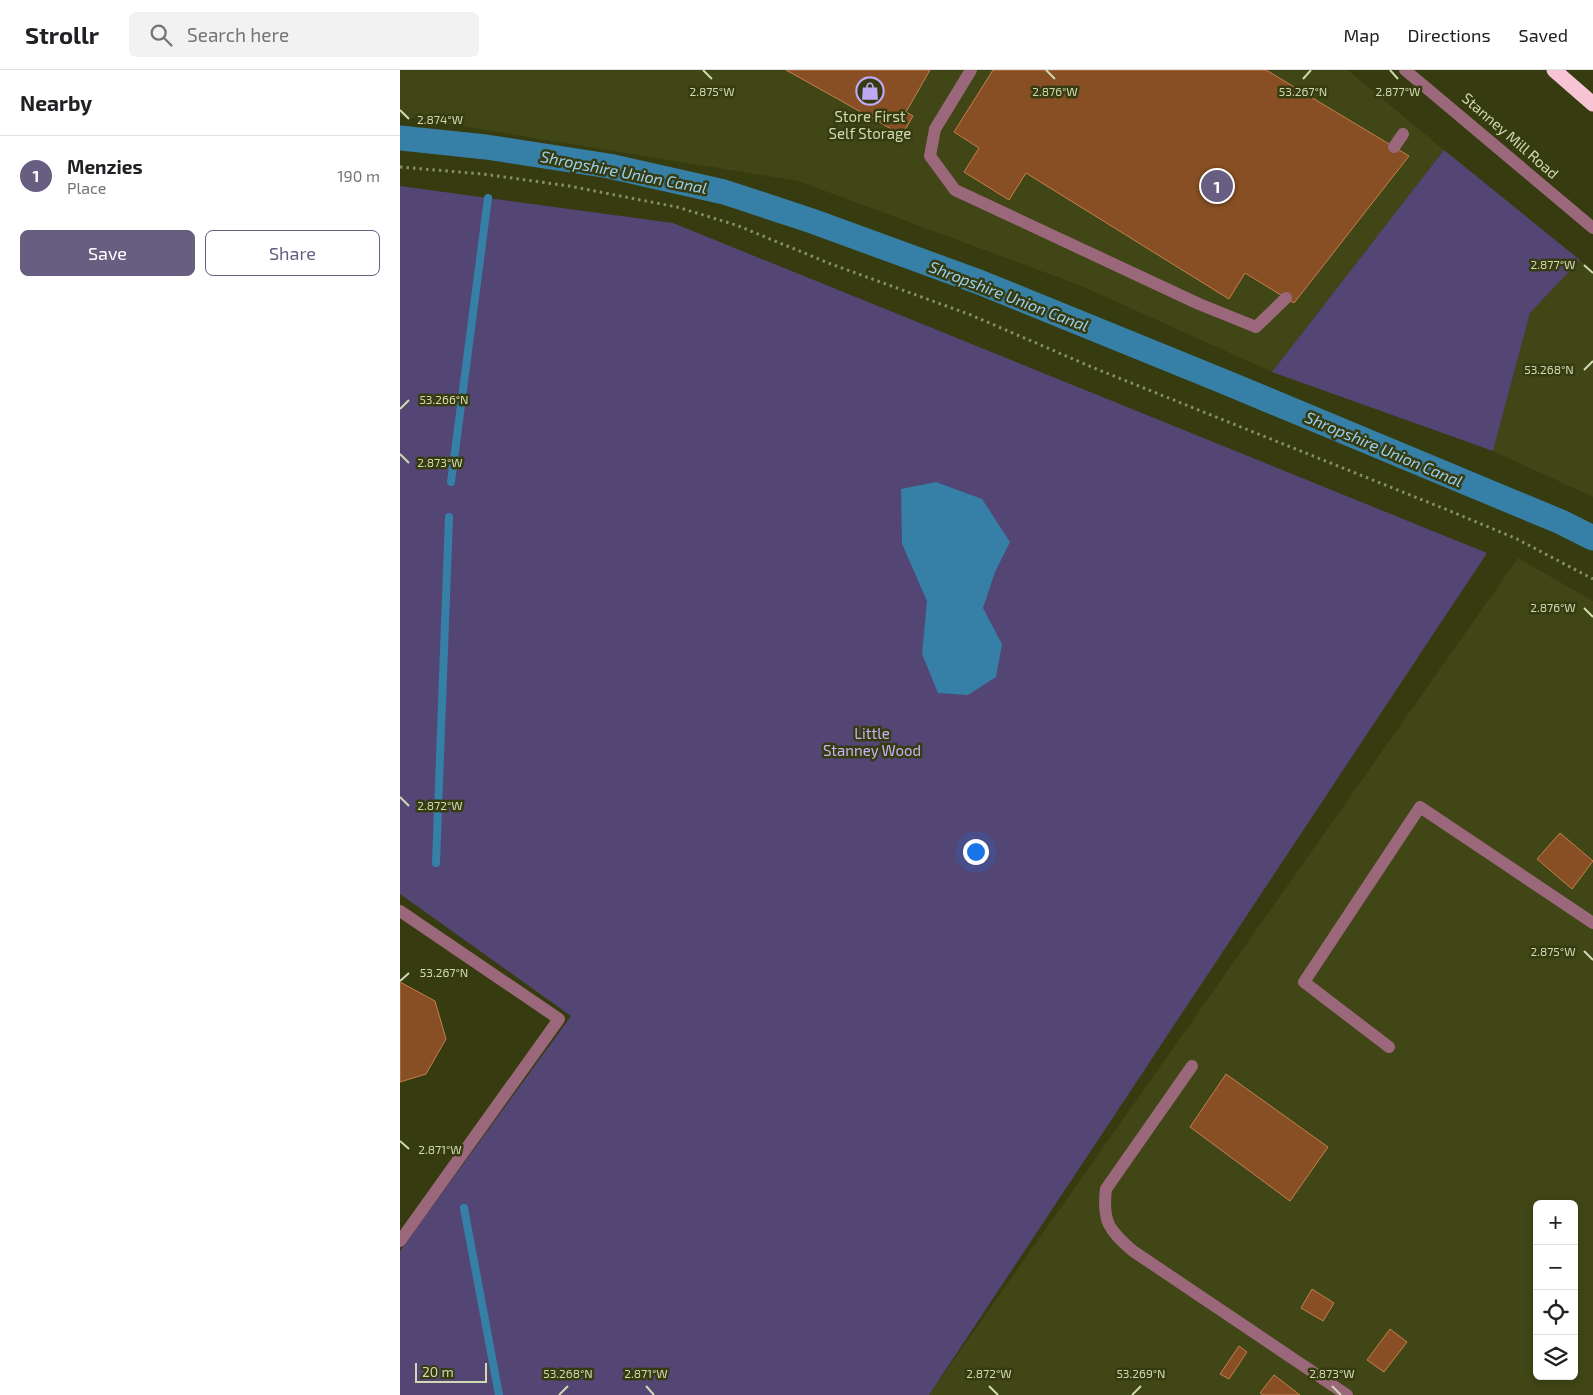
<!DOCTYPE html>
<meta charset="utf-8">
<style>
body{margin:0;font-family:"Exo 2",sans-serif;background:#f2f2f2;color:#202124}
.controls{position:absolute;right:15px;bottom:15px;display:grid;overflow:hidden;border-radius:8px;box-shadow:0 2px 8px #0003}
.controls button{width:45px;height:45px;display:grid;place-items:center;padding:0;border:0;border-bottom:1px solid #e0e0e0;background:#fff;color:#202124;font:25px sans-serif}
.scale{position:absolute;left:15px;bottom:12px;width:72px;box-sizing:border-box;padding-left:5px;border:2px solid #d1d9b2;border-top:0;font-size:14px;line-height:18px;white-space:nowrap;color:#d1d9b2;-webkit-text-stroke:4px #363b10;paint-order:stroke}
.you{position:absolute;left:575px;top:781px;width:18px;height:18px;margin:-12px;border:4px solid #fff;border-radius:50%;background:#1a73e8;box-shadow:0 0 0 8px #1a73e833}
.badge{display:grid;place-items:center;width:32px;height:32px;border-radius:50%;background:#675e82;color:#fff;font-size:16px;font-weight:700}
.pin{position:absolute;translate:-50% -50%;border:2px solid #fff;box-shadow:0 1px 5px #0006}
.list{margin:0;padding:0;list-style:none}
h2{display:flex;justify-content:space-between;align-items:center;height:65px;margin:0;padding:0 20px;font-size:21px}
h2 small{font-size:16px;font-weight:400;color:#757577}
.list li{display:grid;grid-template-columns:32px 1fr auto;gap:15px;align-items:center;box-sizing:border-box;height:80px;padding:0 20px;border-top:1px solid #e0e0e0}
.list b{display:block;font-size:19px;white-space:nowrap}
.list p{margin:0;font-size:16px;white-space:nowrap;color:#757577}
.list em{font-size:16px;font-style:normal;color:#757577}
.actions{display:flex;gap:10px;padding:15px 20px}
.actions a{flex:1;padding:11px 0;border:1px solid #675e82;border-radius:8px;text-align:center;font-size:18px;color:#675e82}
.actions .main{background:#675e82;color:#fff}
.icon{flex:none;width:28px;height:28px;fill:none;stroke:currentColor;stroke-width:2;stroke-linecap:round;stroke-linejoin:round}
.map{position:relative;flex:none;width:1193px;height:1325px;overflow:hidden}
header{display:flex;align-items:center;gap:30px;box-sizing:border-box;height:70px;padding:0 25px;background:#fff;border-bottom:1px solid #e0e0e0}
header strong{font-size:24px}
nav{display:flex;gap:28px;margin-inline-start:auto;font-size:18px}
.search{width:350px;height:45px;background:#f2f2f2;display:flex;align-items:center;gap:12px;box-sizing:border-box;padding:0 18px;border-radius:8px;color:#757577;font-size:19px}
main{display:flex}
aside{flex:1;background:#fff}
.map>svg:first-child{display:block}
.built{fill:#404616;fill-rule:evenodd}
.green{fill:#534574}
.water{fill:#367fa7}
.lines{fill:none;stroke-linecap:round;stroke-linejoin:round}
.stream{stroke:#367fa7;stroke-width:8}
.canal{stroke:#367fa7;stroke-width:25}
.building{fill:#874f23;stroke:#c4804e}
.path{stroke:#878e65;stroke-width:3;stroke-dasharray:2.5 4;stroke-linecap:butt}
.minor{stroke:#9b687b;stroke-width:12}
.highway{stroke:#f7c4d5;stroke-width:15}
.ticks{fill:none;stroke:#d1d9b2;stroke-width:2}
.labels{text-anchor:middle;stroke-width:5;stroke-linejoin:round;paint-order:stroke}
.poi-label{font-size:15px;fill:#d1d9b2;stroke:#363b10}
.street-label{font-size:15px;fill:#d1d9b2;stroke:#363b10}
.park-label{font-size:15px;fill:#c6b3fa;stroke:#363b10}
.water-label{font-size:16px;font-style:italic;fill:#9ad1f3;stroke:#363b10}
.ticks-label{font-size:12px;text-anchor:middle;fill:#d1d9b2;stroke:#363b10;stroke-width:5;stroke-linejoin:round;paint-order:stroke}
</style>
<header>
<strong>Strollr</strong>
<div class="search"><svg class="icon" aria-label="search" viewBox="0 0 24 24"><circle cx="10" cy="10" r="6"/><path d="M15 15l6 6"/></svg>Search here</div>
<nav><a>Map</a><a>Directions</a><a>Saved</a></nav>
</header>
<main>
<aside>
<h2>Nearby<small></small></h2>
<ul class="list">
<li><span class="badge">1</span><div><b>Menzies</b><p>Place</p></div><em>190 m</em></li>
</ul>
<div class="actions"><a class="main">Save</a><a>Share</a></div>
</aside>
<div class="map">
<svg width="1193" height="1325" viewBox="0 0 1193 1325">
<rect width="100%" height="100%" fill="#363b10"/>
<!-- built -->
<path class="built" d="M 0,0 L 948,0 L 1044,80 L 872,302 L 679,215 L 398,111 L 0,46 Z
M 1180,190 L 1193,202 L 1193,427 L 1093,381 L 1130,243 Z
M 1118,488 L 1193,531 L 1193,1325 L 529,1325 ZM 1137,1134 L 1174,1134 L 1174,1306 L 1137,1306 Z"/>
<!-- green -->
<path class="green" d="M 1044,80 L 1180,190 L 1130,243 L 1093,381 L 872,302 Z
M 0,116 L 273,153 L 1087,483 L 529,1325 L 0,1325 L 0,1181 L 171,946 L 0,824 Z"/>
<!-- water -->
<path class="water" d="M 536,412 L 582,429 L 610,472 L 595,502 L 583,538 L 602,574 L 596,607 L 568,625 L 538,623 L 522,584 L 527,531 L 502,474 L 501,419 Z"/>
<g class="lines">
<!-- stream -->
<path class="stream" d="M 51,412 L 88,128
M 36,793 L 49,447
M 64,1138 L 99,1325"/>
<!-- canal -->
<path class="canal" d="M 0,68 L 86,77 L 209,96 L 324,122 L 412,151 L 579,212 L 820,310 L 1161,452 L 1193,468"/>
</g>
<!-- building -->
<path class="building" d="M 386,0 L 530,0 L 506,42 L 513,46 L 502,65 Z
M 593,0 L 866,0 L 1009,86 L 894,233 L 845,203 L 829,229 L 626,103 L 609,130 L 564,102 L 579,78 L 554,62 Z
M 1160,763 L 1193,791 L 1172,819 L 1137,789 Z
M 0,912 L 35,931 L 46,969 L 26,1004 L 0,1012 Z
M 826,1004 L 928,1077 L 890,1131 L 790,1057 Z
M 912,1219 L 934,1233 L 923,1251 L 901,1238 Z
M 990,1259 L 1007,1272 L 984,1302 L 967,1290 Z
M 839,1276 L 847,1282 L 829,1309 L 820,1304 Z
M 874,1305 L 900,1325 L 863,1325 L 860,1323 Z"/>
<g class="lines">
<!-- path -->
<path class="path" d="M 0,97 L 83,104 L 169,116 L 277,137 L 336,155 L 431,194 L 571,245 L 694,298 L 1050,441 L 1115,468 L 1193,509"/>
<!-- minor -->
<path class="minor" d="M 571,0 L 535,59 L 530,86 L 555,120 L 799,234 L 856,257 L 886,228
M 1005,0 L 1193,158
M 994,77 L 1003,64
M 0,841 L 159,949 L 0,1171
M 989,977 L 904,912 L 1020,737 L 1193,853
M 792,996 L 706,1119 C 702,1152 709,1160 733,1181 L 947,1325"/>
<!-- highway -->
<path class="highway" d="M 1154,0 L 1193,34"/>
</g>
<!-- ticks -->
<path class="ticks" d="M 303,0 L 312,9M 646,0 L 655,9M 990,0 L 998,9M 903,9 L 911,0M 0,40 L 9,49M 1184,195 L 1193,203M 1184,300 L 1193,291M 0,339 L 9,330M 0,384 L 9,393M 1184,538 L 1193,547M 0,727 L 9,736M 1184,881 L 1193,890M 0,911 L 9,903M 0,1071 L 9,1079M 246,1316 L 254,1325M 589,1316 L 598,1325M 932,1316 L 941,1325M 159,1325 L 168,1316M 732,1325 L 741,1316"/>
<!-- icons -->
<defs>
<g id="shop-ring" transform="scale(1.4375)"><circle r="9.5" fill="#363b10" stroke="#bea9f5" stroke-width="1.5"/><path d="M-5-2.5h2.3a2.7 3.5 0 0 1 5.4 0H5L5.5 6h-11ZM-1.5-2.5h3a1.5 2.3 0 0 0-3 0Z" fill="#bea9f5"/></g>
</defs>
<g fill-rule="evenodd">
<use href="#shop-ring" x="470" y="21"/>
</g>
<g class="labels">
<!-- poi labels -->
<g class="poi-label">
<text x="470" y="52">Store First<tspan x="470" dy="17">Self Storage</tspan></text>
</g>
<!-- street labels -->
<g class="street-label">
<text transform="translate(1110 66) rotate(41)" y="5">Stanney Mill Road</text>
</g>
<!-- park labels -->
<g class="park-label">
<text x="472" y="669">Little<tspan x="472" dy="17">Stanney Wood</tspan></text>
</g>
<!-- water labels -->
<g class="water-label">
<text transform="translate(224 102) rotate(11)" y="6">Shropshire Union Canal</text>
<text transform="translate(609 226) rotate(21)" y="6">Shropshire Union Canal</text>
<text transform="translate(984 379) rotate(23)" y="6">Shropshire Union Canal</text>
</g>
</g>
<g class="ticks-label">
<text x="312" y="26">2.875°W</text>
<text x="655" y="26">2.876°W</text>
<text x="903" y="26">53.267°N</text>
<text x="998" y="26">2.877°W</text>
<text x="40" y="54">2.874°W</text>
<text x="1153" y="199">2.877°W</text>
<text x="1149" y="304">53.268°N</text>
<text x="44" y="334">53.266°N</text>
<text x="40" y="397">2.873°W</text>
<text x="1153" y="542">2.876°W</text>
<text x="40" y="740">2.872°W</text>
<text x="1153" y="886">2.875°W</text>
<text x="44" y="907">53.267°N</text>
<text x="40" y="1084">2.871°W</text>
<text x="168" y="1308">53.268°N</text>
<text x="246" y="1308">2.871°W</text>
<text x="589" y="1308">2.872°W</text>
<text x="741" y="1308">53.269°N</text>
<text x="932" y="1308">2.873°W</text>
</g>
</svg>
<div class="controls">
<button>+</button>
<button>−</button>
<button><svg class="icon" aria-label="locate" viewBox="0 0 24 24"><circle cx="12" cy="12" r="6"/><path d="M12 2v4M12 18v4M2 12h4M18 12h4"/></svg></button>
<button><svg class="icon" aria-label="layers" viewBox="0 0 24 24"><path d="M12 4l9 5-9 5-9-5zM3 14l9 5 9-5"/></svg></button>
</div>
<div class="scale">20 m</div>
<div class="you"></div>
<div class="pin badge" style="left:817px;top:116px">1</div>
</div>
</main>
